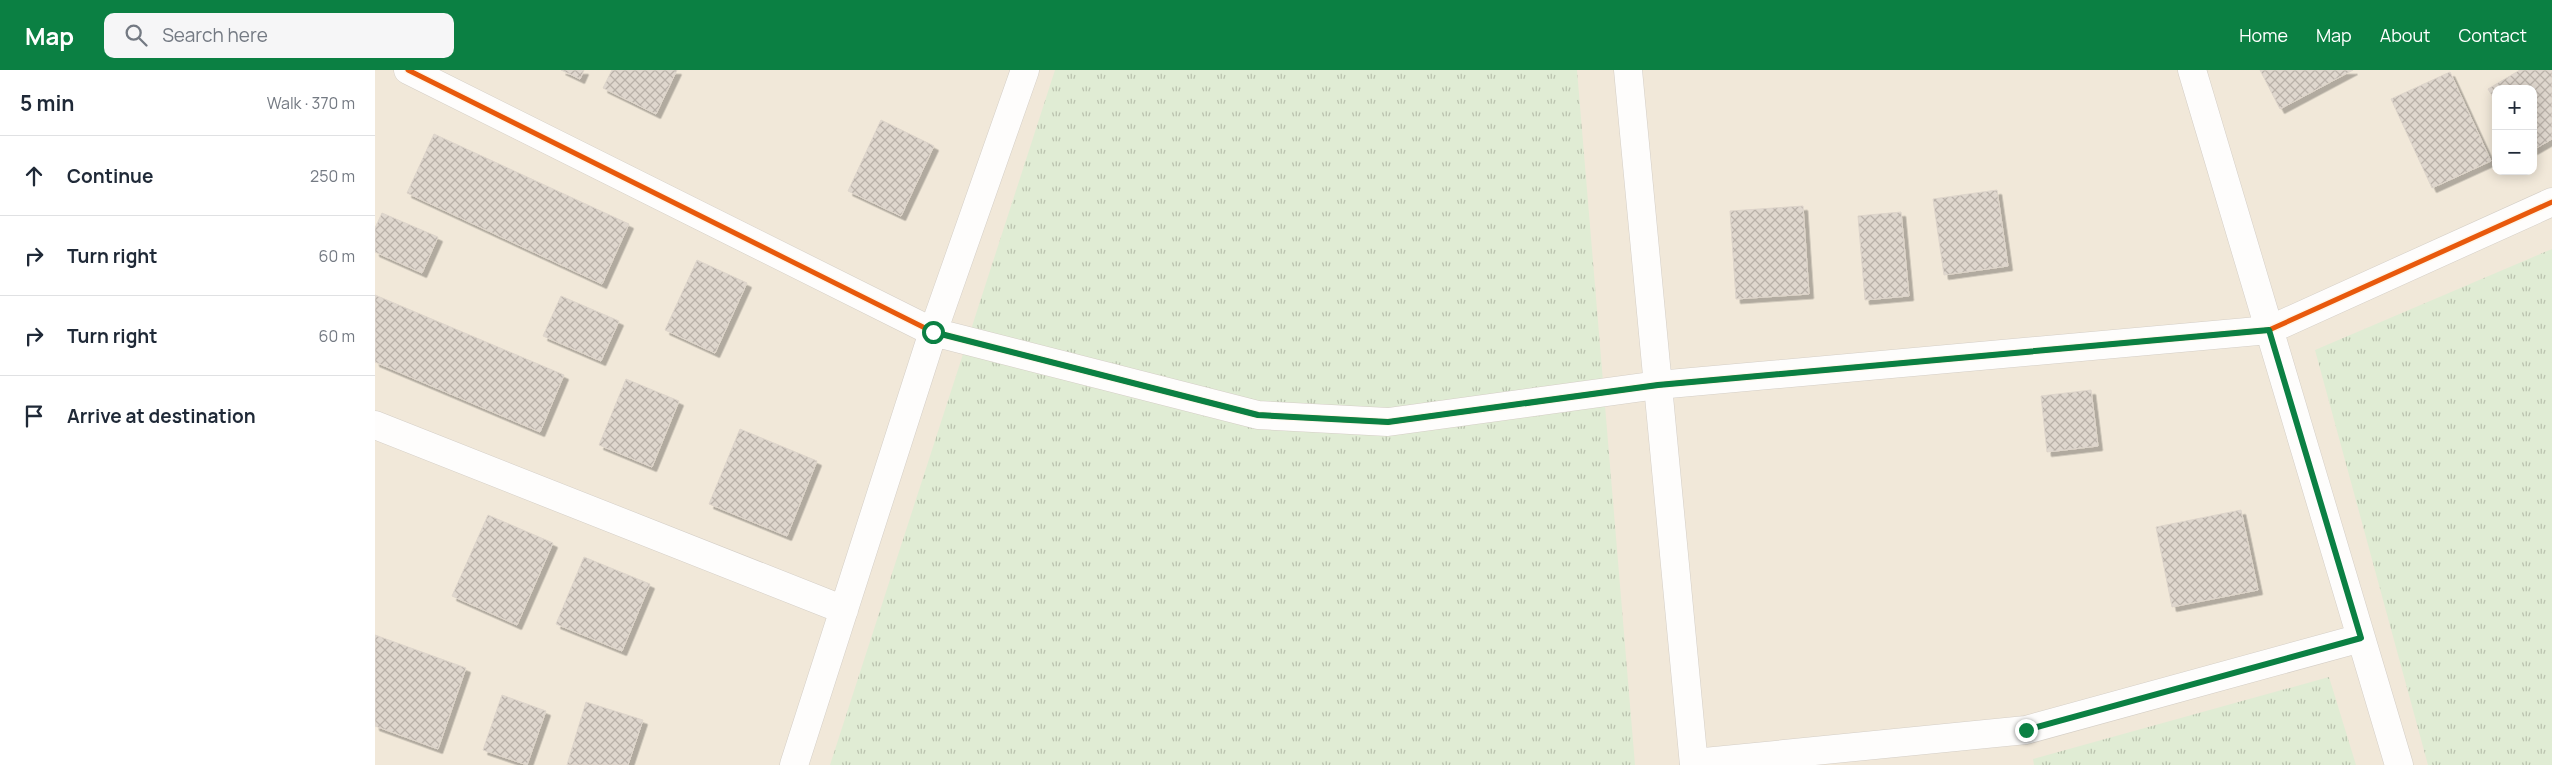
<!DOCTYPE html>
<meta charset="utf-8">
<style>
body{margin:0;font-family:Manrope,sans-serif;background:#f6f6f7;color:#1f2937}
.controls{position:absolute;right:15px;top:15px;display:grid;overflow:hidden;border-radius:10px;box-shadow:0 2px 12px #0003}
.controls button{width:45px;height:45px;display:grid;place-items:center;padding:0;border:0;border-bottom:1px solid #e0e1e3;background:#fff;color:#1f2937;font:25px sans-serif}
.stop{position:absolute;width:15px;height:15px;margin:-11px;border:4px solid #0b8043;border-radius:50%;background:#fff}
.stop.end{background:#0b8043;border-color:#fff;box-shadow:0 1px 5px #0008}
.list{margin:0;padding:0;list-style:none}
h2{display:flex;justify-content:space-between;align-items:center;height:65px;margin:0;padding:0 20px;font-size:21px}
h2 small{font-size:16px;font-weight:400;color:#747a83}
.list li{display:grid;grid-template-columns:32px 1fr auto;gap:15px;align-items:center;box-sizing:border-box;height:80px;padding:0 20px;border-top:1px solid #e0e1e3}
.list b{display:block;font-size:19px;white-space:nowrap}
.list em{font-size:16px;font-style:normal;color:#747a83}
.icon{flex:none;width:28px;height:28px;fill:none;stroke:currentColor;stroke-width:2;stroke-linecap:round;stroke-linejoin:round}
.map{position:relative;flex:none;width:2177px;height:695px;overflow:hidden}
header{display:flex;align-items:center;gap:30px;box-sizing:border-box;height:70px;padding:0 25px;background:#0b8043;color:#fff}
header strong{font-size:24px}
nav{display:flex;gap:28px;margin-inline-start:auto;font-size:18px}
.search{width:350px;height:45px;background:#f6f6f7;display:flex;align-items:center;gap:12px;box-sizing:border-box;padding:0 18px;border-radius:10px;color:#747a83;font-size:19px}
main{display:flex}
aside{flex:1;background:#fff}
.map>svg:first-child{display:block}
.residential{fill:#f1e8d9;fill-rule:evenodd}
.grass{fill:url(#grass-tufts)}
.building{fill:url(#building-cross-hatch);stroke:#ded5cb;filter:url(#shadow)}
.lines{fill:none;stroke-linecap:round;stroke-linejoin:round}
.street-casing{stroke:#d4cec6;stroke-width:29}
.secondary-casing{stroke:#d4cec6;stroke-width:29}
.street{stroke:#fefdfc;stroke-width:28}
.secondary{stroke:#fefdfc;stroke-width:28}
.cycleway-casing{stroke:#fef7e9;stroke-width:8}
.cycleway{stroke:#e8590c;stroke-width:5}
.route{stroke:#0b8043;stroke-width:6}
</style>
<header>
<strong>Map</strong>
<div class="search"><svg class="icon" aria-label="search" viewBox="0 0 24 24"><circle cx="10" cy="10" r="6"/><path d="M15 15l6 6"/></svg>Search here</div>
<nav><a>Home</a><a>Map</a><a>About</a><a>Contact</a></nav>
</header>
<main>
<aside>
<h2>5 min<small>Walk · 370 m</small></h2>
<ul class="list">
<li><svg class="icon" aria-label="ahead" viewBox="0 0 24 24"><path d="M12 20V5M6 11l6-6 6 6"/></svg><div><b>Continue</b></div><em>250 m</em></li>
<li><svg class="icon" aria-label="right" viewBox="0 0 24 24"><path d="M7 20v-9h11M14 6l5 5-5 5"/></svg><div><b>Turn right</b></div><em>60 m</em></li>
<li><svg class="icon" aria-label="right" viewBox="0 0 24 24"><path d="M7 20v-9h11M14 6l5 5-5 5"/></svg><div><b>Turn right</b></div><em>60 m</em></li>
<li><svg class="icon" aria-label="arrive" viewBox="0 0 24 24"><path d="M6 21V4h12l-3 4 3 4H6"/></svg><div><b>Arrive at destination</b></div></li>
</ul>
</aside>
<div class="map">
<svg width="2177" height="695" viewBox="0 0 2177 695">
<defs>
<pattern id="grass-tufts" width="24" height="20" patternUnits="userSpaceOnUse" patternTransform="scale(1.25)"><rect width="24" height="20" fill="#e0ecd4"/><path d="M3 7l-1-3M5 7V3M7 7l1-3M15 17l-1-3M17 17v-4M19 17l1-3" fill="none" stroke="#bac2ae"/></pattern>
<pattern id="building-cross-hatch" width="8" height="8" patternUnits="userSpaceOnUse" patternTransform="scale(1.25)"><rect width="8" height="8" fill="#dfd7ce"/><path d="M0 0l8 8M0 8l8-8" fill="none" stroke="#b9b1a9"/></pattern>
<filter id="shadow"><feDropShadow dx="4.5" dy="4.5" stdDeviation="0" flood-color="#0004"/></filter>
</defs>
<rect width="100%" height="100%" fill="#f5f1e9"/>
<!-- residential -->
<path class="residential" d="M 0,0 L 2177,0 L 2177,695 L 0,695 ZM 2121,19 L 2158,19 L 2158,101 L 2121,101 Z"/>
<!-- grass -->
<path class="grass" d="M 680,0 L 1202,0 L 1260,695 L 455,695 Z
M 2177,179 L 2177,695 L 2053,695 L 1940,280 Z
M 1954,607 L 1981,695 L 1659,695 L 1658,689 Z"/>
<!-- building -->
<path class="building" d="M 186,0 L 209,0 L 205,9 Z
M 237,0 L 302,0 L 281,44 L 228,18 Z
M 1885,0 L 1978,0 L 1905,39 Z
M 2145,0 L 2177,0 L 2177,69 L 2158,80 L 2158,19 L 2121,19 L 2121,32 L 2113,19 Z
M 2075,2 L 2116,91 L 2057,118 L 2016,29 Z
M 506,50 L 559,76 L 526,146 L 473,121 Z
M 59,64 L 254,154 L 227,214 L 32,123 Z
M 1622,120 L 1633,196 L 1569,205 L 1558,129 Z
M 1428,136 L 1434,224 L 1361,229 L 1355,141 Z
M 1526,142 L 1534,226 L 1490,230 L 1483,146 Z
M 7,143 L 63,167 L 47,203 L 0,182 L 0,158 Z
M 322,190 L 372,213 L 340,283 L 290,260 Z
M 0,225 L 189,305 L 165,362 L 0,292 Z
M 186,226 L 244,251 L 226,291 L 168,266 Z
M 251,309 L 304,331 L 277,397 L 224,375 Z
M 1716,320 L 1723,376 L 1672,382 L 1666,326 Z
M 365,359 L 442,391 L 412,466 L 334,434 Z
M 1866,440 L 1883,520 L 1797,537 L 1781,457 Z
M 113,445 L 178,473 L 142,555 L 77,526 Z
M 209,487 L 275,514 L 247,581 L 181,554 Z
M 0,565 L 91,598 L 63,679 L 0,656 Z
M 127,625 L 171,641 L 152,695 L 108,680 Z
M 211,632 L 268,650 L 253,695 L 192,695 Z"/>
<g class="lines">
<!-- street casing -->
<g class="street-casing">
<path id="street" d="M 33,0 L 558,262 L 883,345 L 1013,352 L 1283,315 L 1894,260 L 2177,132
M 1817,0 L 2024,695
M 0,355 L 469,540
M 1319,693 L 1651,660 L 1986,568
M 419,695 L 558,262 L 650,0"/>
</g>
<!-- secondary casing -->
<g class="secondary-casing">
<path id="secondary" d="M 1253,0 L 1319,695"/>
</g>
<!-- street -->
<use href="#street" class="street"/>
<!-- secondary -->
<use href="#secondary" class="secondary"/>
<!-- cycleway casing -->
<g class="cycleway-casing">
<path id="cycleway" d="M 33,0 L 558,262 L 883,345 L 1013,352 L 1283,315 L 1894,260 L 2177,132"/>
</g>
<!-- cycleway -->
<use href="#cycleway" class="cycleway"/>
</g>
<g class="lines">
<!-- route -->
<path class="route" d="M 558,262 L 883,345 L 1013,352 L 1283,315 L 1894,260 L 1986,568 L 1651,660"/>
</g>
</svg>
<div class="controls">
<button>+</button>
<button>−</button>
</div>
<div class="stop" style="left:558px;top:262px"></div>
<div class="stop end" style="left:1651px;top:660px"></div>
</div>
</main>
